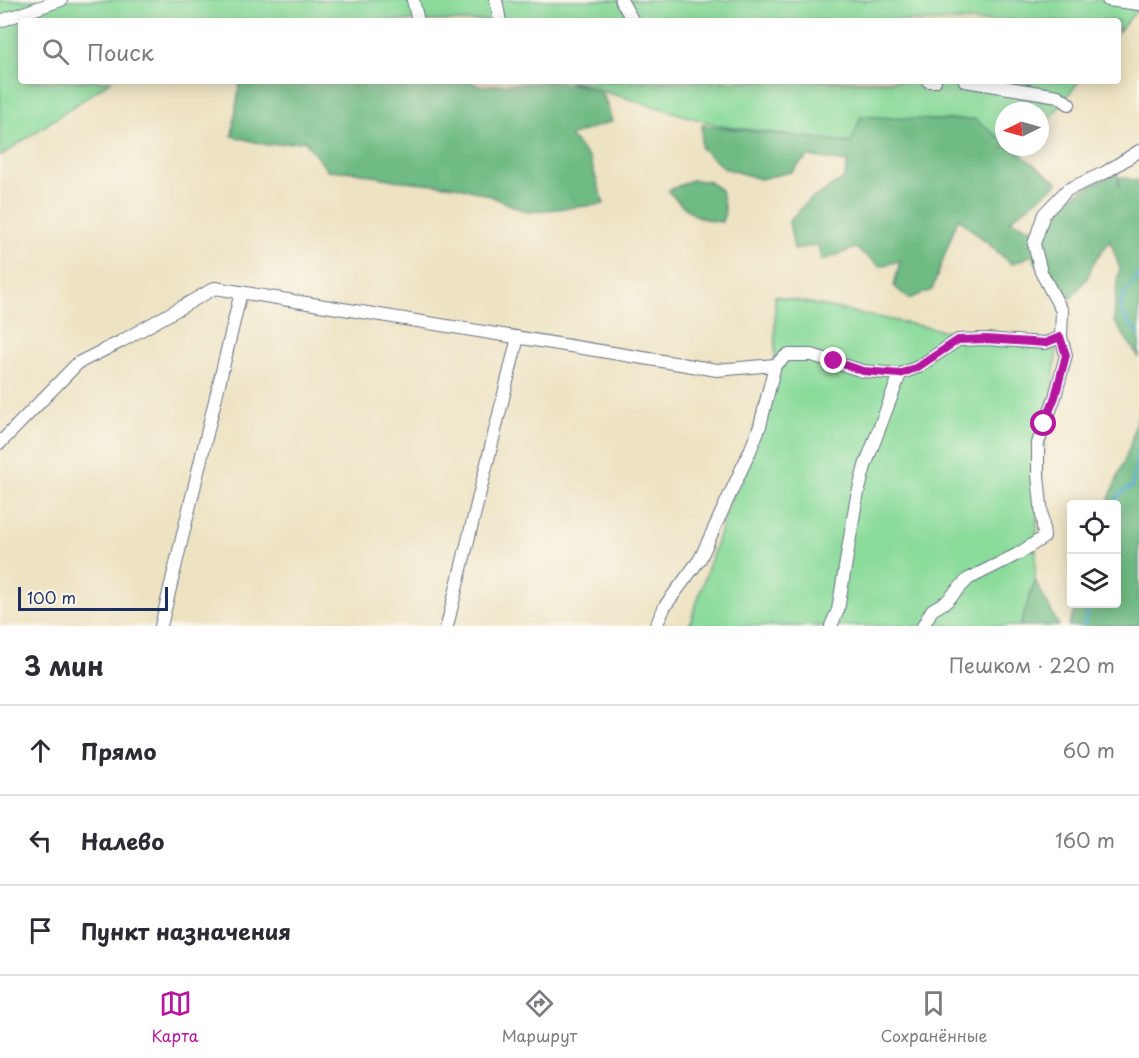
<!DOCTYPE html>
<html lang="ru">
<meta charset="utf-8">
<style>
body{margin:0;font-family:"Playpen Sans",sans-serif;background:#f7f7f7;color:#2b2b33}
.controls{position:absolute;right:18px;bottom:18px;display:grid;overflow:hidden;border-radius:6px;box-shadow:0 3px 15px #0003}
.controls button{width:54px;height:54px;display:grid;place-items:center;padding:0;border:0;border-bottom:2px solid #e1e1e2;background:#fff;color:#2b2b33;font:30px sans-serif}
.compass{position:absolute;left:995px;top:102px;width:54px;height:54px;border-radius:50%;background:#fff;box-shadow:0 3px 15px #0003;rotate:265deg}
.scale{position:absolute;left:18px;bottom:15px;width:150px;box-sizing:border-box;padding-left:6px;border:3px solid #1b2f5e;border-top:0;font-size:16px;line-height:21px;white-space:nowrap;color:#1b2f5e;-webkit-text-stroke:4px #fbf7ec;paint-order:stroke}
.stop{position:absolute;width:18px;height:18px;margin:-14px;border:4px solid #b5179e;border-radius:50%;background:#fff}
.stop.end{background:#b5179e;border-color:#fff;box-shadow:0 2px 6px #0008}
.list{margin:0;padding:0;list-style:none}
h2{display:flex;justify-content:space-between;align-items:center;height:78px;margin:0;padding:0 24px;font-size:26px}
h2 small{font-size:20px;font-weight:400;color:#7c7c81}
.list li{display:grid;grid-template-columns:39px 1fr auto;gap:18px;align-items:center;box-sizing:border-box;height:90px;padding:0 24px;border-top:2px solid #e1e1e2}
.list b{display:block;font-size:22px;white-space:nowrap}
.list em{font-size:20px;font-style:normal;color:#7c7c81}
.icon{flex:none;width:33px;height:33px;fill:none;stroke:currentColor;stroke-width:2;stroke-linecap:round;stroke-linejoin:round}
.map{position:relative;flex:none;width:1139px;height:626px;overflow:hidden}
.search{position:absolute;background:#fff;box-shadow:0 3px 15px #0003;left:18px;right:18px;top:18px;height:66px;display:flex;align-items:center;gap:15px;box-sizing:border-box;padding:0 21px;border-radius:6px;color:#7c7c81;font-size:22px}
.sheet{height:348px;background:#fff}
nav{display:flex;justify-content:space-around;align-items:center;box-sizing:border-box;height:84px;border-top:2px solid #e1e1e2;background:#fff;font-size:16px;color:#7c7c81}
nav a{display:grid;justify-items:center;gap:3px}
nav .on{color:#b5179e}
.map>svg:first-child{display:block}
.green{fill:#8bdb9b;stroke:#53857c;stroke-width:1.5}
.forest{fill:#70bb83;stroke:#467570;stroke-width:1.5}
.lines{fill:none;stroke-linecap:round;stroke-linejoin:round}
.stream{stroke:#56abd2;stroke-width:3}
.minor-casing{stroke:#646e81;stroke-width:14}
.minor{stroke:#fff;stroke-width:12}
.route{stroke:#b5179e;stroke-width:8}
</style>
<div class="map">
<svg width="1139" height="626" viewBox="0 0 1139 626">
<rect width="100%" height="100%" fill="#fbf7ec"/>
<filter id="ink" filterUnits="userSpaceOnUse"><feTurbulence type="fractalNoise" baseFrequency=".0167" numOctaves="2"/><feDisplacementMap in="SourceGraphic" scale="12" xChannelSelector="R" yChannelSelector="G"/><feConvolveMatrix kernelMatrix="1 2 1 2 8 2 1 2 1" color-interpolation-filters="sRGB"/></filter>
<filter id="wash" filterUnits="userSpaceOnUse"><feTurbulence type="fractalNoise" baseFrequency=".008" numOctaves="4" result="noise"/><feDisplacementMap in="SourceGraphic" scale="24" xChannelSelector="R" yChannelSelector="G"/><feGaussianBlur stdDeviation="1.35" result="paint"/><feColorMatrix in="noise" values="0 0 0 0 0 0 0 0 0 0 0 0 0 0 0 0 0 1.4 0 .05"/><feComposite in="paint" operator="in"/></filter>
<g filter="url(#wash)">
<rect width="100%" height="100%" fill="#ede3c3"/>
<!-- green -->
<path class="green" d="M 0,0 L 1139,0 L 1139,8 L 1118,32 L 1118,21 L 21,21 L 21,81 L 111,81 L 0,156 Z
M 569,81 L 1079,81 L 1040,132 L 1040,111 L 1004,111 L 1004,147 L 1028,147 L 1016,164 L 720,126 Z
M 775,296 L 960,334 L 1057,350 L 1038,497 L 1035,580 L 1020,626 L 689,626 L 775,365 Z"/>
<!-- forest -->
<path class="forest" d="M 240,81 L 470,81 L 478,86 L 559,81 L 597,89 L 604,97 L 612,121 L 570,136 L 590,159 L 604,204 L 527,212 L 488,195 L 456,186 L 393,180 L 356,172 L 327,170 L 305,141 L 267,145 L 232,136 Z
M 861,116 L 935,120 L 974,119 L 1004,141 L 1004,147 L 1011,147 L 1058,183 L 1010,220 L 1038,232 C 1061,199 1081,189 1117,173 L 1119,187 L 1120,177 L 1139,181 L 1139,357 L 1114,321 L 1117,282 L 1120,269 L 1110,240 L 1095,260 L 1087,278 L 1071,298 L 1052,292 L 1032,255 L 1012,264 L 958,218 L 932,290 L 909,299 L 894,286 L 900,261 L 880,266 L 855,248 L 821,261 L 818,245 L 794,249 L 789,221 L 808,201 L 844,179 L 848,162 L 808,156 L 791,172 L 760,179 L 724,168 L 701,148 L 702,125 L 851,143 Z
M 691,180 L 708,181 L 721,190 L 725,212 L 722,222 C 693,219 688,211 668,191 Z
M 1139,410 L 1139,626 L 1068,626 L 1078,604 L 1116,604 L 1116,505 L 1107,504 L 1130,446 Z
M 1035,580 L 1059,626 L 1020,626 Z"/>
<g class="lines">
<!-- stream -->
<path class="stream" d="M 1139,274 C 1135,283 1125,291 1122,300 C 1117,313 1132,326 1139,335
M 1114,505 C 1115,497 1125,489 1132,487 L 1139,444
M 1116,518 L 1119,521 L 1116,531
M 1084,626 L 1087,612 L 1093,604"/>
</g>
</g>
<g filter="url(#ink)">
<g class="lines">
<!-- minor casing -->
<g class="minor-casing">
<path id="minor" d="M 413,0 L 418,21
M 496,0 L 500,21
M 621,0 L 633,21
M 1108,0 L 1139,4
M 0,21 L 61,0
M 928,81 L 935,81
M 965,81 L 1058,96 L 1069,104
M 0,443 L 78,363 L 120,342 L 215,288 L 717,370 L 775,365
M 161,626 L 241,292
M 447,626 L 518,337
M 656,626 L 665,606 L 700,559 L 750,451 L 760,426 L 775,365 L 787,355 L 812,355 L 863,371 L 900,374 L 918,367 L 958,340 L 986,339 L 1045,343 L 1061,337
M 831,626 L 838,610 L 856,501 L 865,466 L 900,374
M 923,626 L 932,610 L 947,601 L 968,579 L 1018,554 L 1044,537 L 1038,475 L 1038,443 L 1055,397 L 1066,355 L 1061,337 L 1062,311 L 1041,272 L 1034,244 L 1044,214 L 1067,190 L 1106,172 L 1139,151"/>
</g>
<!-- minor -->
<use href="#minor" class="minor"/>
</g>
</g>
<g class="lines" filter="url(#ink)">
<!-- route -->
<path class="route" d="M 834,361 L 863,371 L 900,374 L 918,367 L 958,340 L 986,339 L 1045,343 L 1060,337 L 1066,355 L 1055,397 L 1044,424"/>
</g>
</svg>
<div class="controls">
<button><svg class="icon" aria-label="locate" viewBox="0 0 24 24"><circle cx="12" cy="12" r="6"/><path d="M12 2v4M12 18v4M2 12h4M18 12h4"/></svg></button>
<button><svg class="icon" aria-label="layers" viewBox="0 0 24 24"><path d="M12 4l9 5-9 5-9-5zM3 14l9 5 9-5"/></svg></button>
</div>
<svg class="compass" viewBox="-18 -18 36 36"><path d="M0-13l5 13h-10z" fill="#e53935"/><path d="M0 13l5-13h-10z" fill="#7c7c81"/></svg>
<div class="scale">100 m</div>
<div class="stop" style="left:1044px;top:424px"></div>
<div class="stop end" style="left:834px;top:361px"></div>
<div class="search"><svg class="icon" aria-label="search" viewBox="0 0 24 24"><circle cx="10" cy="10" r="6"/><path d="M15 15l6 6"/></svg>Поиск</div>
</div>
<section class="sheet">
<h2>3 мин<small>Пешком · 220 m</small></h2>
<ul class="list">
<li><svg class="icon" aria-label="ahead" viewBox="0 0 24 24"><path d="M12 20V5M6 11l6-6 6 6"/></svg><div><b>Прямо</b></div><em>60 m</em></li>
<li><svg class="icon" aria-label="left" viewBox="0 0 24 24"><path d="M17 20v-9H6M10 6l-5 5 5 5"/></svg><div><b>Налево</b></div><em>160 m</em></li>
<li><svg class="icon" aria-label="arrive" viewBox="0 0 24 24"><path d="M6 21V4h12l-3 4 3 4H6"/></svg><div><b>Пункт назначения</b></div></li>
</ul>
</section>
<nav>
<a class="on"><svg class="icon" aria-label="map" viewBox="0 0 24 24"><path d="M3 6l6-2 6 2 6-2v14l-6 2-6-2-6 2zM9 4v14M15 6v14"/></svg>Карта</a>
<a><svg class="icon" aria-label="directions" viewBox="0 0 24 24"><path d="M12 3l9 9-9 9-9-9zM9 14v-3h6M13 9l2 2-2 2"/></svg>Маршрут</a>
<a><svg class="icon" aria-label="saved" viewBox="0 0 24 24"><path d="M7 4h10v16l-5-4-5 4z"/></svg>Сохранённые</a>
</nav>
